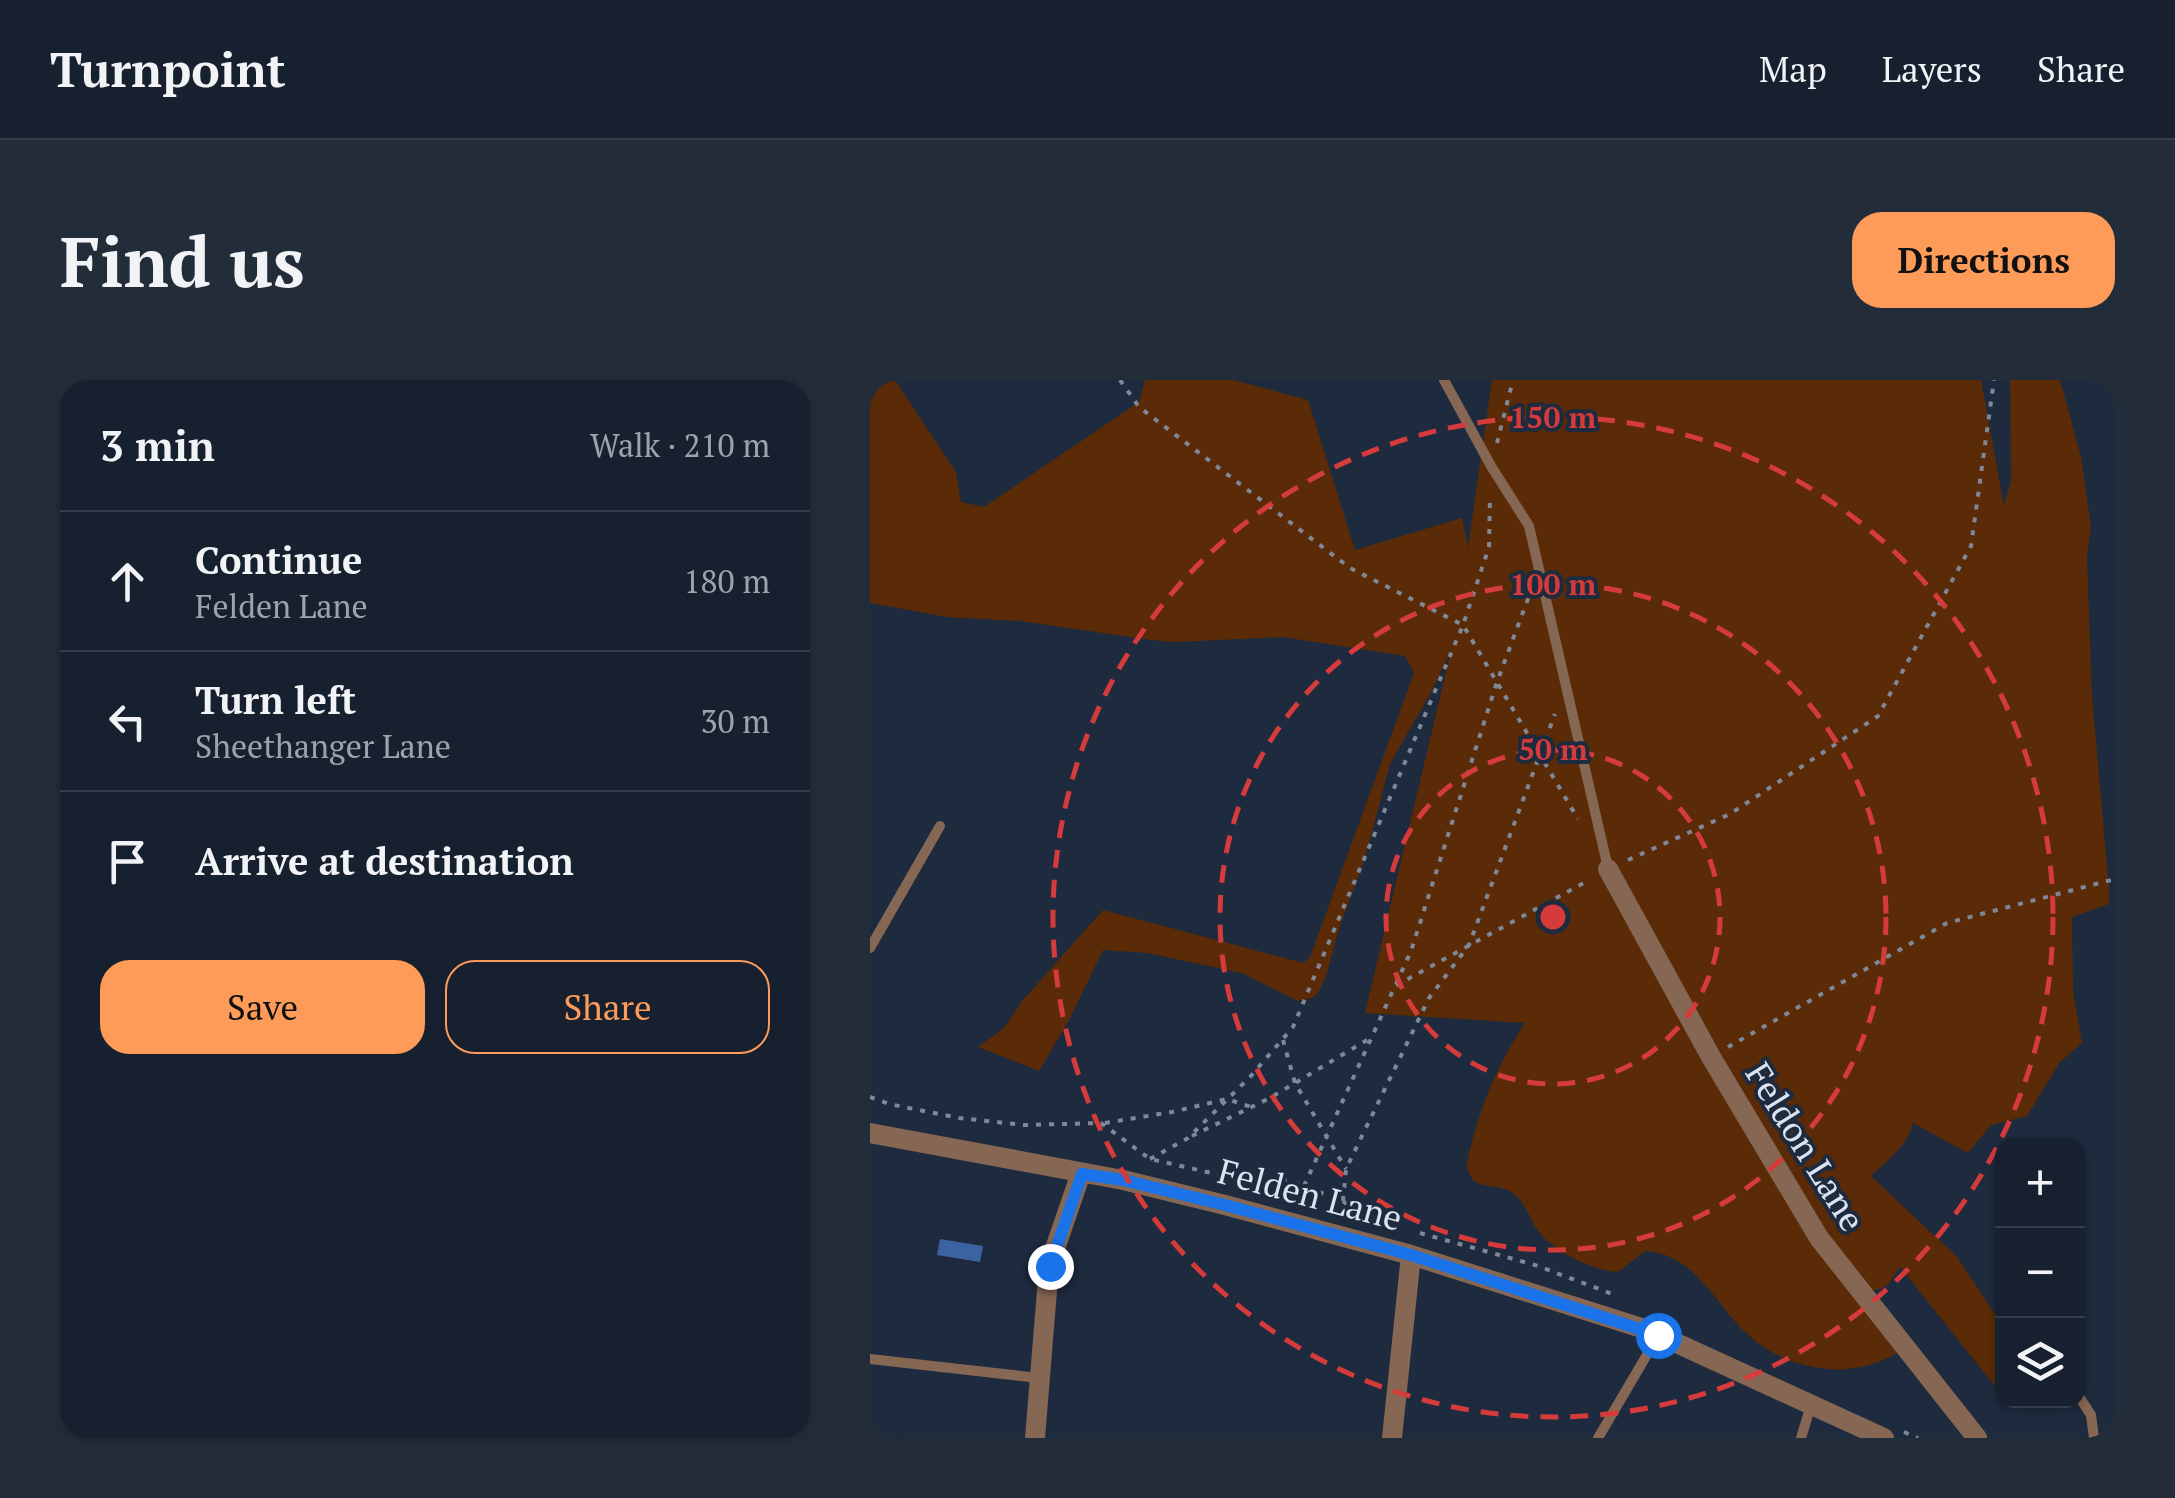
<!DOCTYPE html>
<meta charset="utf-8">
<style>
body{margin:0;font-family:"PT Serif",serif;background:#232d3a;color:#f1f3f6}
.controls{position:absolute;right:30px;bottom:30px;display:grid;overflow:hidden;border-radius:20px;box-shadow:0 2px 8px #0004}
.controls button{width:90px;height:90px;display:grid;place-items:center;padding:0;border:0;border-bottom:2px solid #353e4a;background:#16202e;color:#f1f3f6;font:50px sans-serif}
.stop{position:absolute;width:30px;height:30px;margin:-22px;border:8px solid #1a73e8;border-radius:50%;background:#fff}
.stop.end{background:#1a73e8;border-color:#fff;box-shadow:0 2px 10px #0008}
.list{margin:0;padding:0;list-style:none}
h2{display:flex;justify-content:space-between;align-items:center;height:130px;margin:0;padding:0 40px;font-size:42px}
h2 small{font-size:32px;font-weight:400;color:#9ea3aa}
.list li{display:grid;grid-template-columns:65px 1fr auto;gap:30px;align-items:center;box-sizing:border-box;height:140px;padding:0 40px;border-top:2px solid #353e4a}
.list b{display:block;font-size:38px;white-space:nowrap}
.list p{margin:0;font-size:32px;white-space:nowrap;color:#9ea3aa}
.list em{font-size:32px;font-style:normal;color:#9ea3aa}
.actions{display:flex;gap:20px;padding:30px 40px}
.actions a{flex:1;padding:22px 0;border:2px solid #fe9b59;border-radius:30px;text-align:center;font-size:35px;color:#fe9b59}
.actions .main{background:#fe9b59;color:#111}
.icon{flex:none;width:55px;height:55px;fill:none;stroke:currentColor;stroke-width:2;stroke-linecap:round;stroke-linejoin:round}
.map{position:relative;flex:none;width:1245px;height:1058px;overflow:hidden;border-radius:30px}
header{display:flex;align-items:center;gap:60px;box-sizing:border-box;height:140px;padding:0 50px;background:#16202e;border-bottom:2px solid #353e4a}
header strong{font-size:48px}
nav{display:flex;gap:55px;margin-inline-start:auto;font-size:35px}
.intro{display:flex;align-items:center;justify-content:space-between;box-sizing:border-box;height:240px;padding:0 60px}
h1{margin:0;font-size:70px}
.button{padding:25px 45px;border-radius:30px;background:#fe9b59;color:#111;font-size:35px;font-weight:700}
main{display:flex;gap:60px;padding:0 60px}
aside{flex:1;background:#16202e;border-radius:30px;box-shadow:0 2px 8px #0004}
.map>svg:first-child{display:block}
.green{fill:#5a2b06}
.water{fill:#3d62a2}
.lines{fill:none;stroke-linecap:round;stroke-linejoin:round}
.path{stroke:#7e8899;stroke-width:4;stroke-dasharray:5 8;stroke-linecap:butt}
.lane{stroke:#866753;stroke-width:10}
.street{stroke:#866753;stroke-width:20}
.route{stroke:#1a73e8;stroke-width:12}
.ring{fill:none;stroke:#d63b3c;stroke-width:5;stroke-dasharray:18 12}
.labels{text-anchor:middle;stroke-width:8;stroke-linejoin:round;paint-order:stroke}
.street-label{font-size:35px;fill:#dbe3f1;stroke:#1e2a3e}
.centre{fill:#d63b3c;stroke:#1e2a3e;stroke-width:5}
.ring-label{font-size:30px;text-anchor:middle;font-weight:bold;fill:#d63b3c;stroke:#1e2a3e;stroke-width:8;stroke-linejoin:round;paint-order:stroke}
</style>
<header>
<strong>Turnpoint</strong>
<nav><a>Map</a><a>Layers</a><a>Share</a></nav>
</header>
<div class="intro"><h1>Find us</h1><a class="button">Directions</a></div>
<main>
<aside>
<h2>3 min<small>Walk · 210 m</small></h2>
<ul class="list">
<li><svg class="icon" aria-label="ahead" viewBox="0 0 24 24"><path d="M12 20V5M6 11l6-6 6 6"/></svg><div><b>Continue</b><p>Felden Lane</p></div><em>180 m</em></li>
<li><svg class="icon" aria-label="left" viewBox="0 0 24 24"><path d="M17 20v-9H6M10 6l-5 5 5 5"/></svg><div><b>Turn left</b><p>Sheethanger Lane</p></div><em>30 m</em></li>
<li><svg class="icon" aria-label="arrive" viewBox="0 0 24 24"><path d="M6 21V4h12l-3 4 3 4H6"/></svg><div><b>Arrive at destination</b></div></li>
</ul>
<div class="actions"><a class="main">Save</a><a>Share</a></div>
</aside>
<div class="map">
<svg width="1245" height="1058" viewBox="0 0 1245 1058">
<rect width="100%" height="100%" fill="#1e2a3e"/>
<!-- green -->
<path class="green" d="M 0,0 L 25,0 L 86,92 L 91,122 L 114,127 L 269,22 L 275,0 L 364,0 L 438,20 L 485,170 L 592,138 L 598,168 L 622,0 L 1111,0 L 1134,126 L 1141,101 L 1140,0 L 1190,0 L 1211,77 L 1221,146 L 1217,177 L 1222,316 L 1239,508 L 1239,524 L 1202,537 L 1203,611 L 1212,663 L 1190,682 L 1157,736 L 1121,745 L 1098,773 L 1043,743 C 1037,766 1018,780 1001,796 L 1088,878 L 1132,945 L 1132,1015 L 1030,887 C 1020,901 1017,912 997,910 L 1029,972 C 976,1004 910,990 868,945 C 841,915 820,873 775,871 L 748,892 C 723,891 680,870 666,848 C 659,836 655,823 644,814 C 627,800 598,815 597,782 C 610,727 624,690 655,643 L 495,633 L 581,271 L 560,314 L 520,384 L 495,478 L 470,546 L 456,596 L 448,613 L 442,618 L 428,621 L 372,593 L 277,573 L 233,570 L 199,640 L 169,691 L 108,667 L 133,649 L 153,620 L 233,530 L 433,583 L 440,577 L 544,293 L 535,276 L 413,257 L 306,262 L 281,260 L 150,241 L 77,237 L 0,223 Z"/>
<!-- water -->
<path class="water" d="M 70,859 L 113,866 L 110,882 L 67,875 Z"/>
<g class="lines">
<!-- path -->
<path class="path" d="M 250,0 L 269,27 L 480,188 L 593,245 L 708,439
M 627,63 L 643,0
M 758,480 L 860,434 L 1008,336 L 1101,166 L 1124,0
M 526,604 L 541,571 L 627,302 L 659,216
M 413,660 L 425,703 L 476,789
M 858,667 L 1077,543 L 1245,499
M 0,717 L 19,724 L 89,738 L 154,745 L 231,743 L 280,779 L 368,799 L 417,800 L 473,821 L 492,838
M 235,743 L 302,732 L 357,719 L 381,727
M 322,756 L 400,718 L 502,657
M 280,779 L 318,758 L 380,697 L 423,647 L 593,245 L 619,167 L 620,117
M 434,806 L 525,606 L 719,500
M 473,821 L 476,789 L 559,618 L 599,565 L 685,334
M 550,853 L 665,885 L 745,915
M 1034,1052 L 1048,1058"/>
<!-- lane -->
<path class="lane" d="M 574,0 L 621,86 L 659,146 L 738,488
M 0,568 L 70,446
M 0,979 L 169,998
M 1208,1015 L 1221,1035 L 1224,1058
M 728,1058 L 788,956
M 931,1058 L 941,1025"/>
<!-- street -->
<path class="street" d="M 738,489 L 841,677 L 949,858 L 1107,1058
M 0,753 L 253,800 L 355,825 L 541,875 L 778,950 L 1014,1058
M 165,1058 L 179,886 L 211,793
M 522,1058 L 541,875"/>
</g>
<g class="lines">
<!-- route -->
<path class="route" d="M 180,886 L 212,794 L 253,800 L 355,825 L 541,875 L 788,955"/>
</g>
<!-- distance rings -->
<g class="ring">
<circle cx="683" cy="537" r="167"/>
<circle cx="683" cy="537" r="333"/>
<circle cx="683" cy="537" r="500"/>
</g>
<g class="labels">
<!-- street labels -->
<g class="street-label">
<text transform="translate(935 767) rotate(58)" y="12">Feldon Lane</text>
<text transform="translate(440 815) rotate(15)" y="12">Felden Lane</text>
</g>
</g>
<circle cx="683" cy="537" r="15" class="centre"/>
<g class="ring-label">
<text x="683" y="48">150 m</text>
<text x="683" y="215">100 m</text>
<text x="683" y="380">50 m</text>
</g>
</svg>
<div class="controls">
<button>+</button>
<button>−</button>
<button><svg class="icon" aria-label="layers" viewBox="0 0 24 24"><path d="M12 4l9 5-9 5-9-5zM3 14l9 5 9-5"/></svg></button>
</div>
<div class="stop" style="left:788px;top:955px"></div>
<div class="stop end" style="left:180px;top:886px"></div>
</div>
</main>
